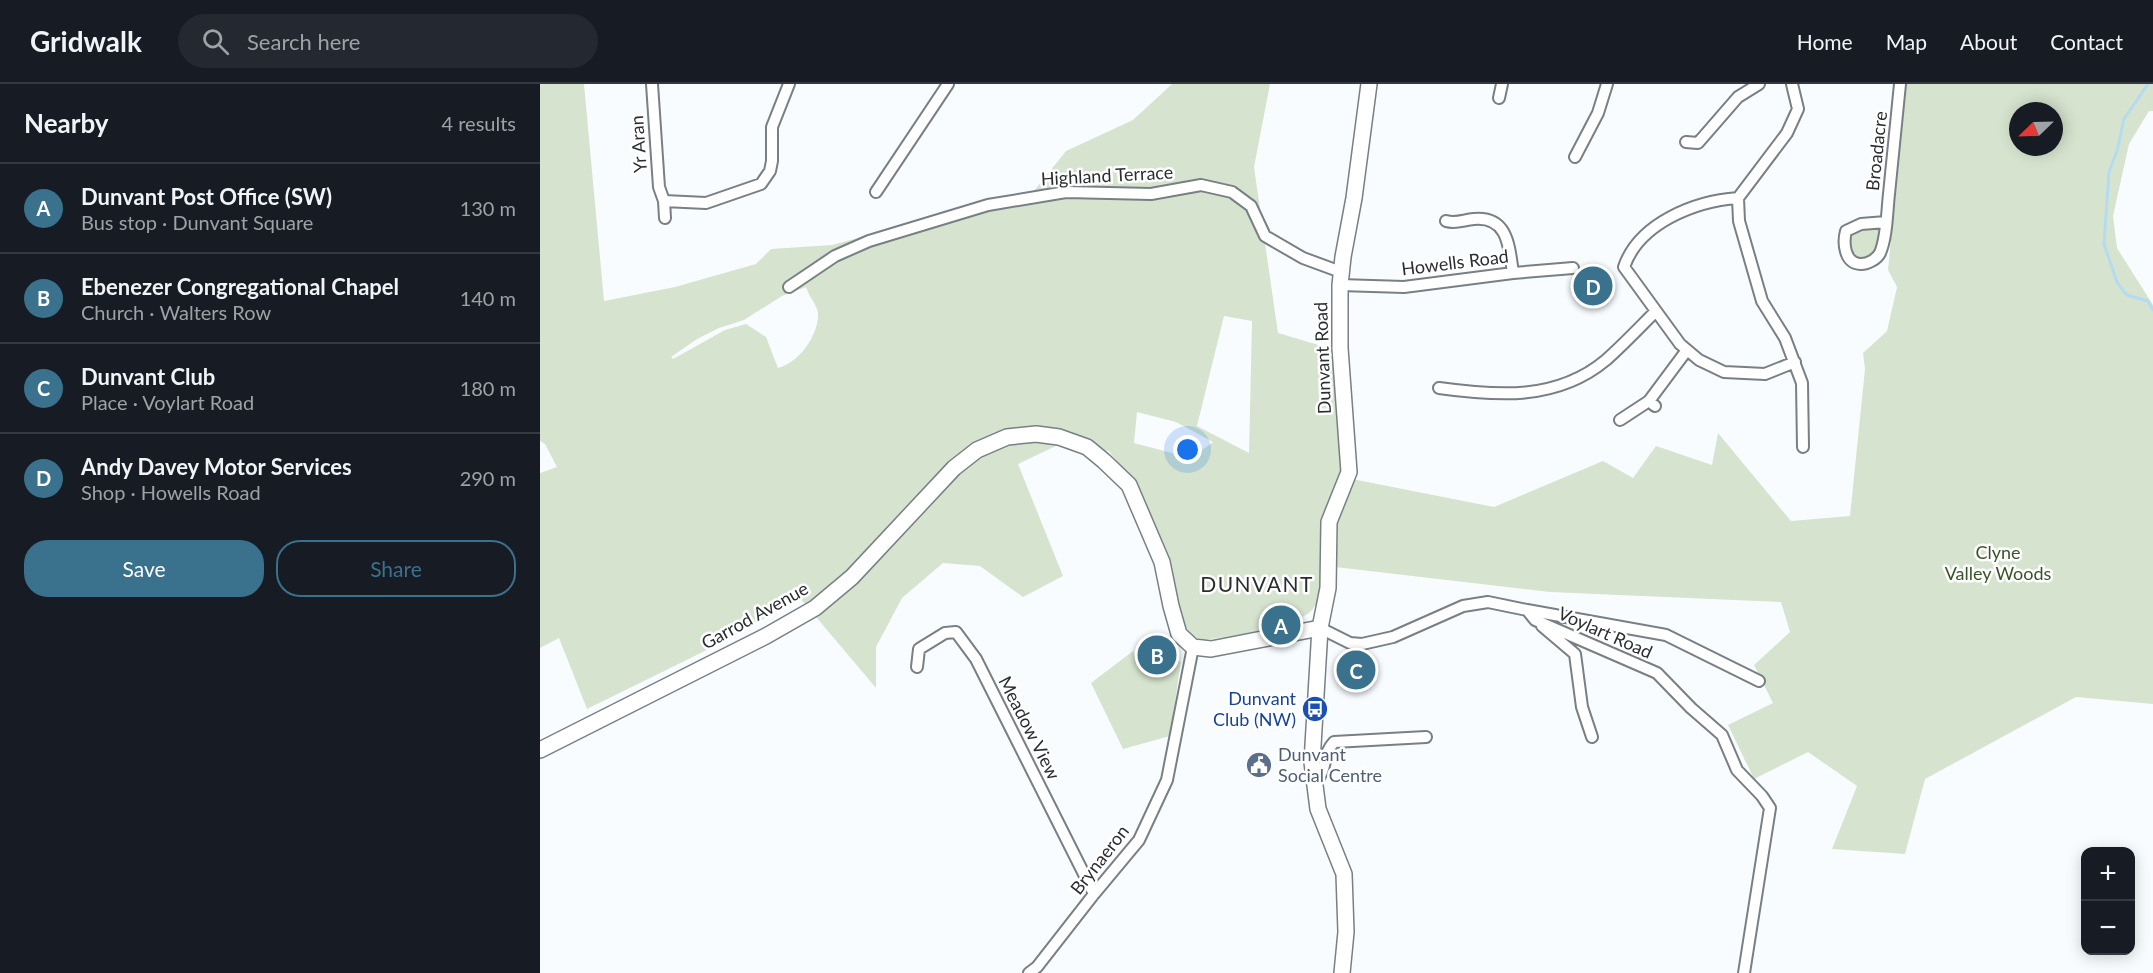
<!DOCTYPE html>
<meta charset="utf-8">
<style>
body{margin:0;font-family:Lato,sans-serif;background:#242831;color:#f1f3f6}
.controls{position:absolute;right:18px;bottom:18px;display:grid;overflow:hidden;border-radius:12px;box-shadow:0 3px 15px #0003}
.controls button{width:54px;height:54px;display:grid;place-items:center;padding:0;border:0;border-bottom:2px solid #363941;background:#171b24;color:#f1f3f6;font:30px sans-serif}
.compass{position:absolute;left:1469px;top:18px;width:54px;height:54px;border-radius:50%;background:#171b24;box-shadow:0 3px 15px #0003;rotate:247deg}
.you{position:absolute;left:648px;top:366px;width:21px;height:21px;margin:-15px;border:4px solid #fff;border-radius:50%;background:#1a73e8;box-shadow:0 0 0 9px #1a73e833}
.badge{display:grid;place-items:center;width:39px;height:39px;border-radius:50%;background:#3a718c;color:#fff;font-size:20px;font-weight:700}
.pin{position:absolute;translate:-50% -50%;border:3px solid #fff;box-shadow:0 2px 6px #0006}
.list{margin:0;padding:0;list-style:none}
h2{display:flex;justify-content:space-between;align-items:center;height:78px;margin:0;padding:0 24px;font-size:26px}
h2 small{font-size:20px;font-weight:400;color:#9ea1a6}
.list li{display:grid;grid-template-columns:39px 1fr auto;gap:18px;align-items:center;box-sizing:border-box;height:90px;padding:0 24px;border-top:2px solid #363941}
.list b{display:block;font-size:22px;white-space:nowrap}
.list p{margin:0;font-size:20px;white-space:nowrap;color:#9ea1a6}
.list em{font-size:20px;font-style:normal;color:#9ea1a6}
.actions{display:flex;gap:12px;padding:18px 24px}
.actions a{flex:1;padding:14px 0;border:2px solid #3a718c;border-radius:24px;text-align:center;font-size:21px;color:#3a718c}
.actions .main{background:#3a718c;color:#fff}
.icon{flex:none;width:33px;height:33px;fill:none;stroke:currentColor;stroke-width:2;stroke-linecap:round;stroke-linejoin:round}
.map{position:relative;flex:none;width:1613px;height:889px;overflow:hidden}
header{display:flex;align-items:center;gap:36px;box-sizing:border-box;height:84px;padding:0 30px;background:#171b24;border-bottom:2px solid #363941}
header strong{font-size:28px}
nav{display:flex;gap:33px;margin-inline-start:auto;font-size:21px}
.search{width:420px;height:54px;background:#242831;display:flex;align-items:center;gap:15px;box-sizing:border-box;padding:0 21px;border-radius:33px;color:#9ea1a6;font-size:22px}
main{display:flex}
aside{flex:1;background:#171b24}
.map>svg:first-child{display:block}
.green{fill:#d6e4cf;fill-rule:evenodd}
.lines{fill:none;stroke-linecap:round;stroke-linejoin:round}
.stream{stroke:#b4dbef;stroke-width:3}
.street-casing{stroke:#787f85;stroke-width:14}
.secondary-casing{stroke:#787f85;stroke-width:18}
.street{stroke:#fff;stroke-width:10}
.secondary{stroke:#fff;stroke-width:15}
.labels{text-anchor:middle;stroke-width:5;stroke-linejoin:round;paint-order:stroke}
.street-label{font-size:18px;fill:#2b2e31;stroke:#fff}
.park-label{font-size:18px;fill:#375426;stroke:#fff}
.transit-label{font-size:18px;fill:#164399;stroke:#fff;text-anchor:end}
.service-label{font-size:18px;fill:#4e5e75;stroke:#fff;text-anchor:start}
.quarter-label{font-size:21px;letter-spacing:1.5px;fill:#2b2e31;stroke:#fff}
</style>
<header>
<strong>Gridwalk</strong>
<div class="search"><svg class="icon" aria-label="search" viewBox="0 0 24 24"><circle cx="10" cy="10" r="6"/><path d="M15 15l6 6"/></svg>Search here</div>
<nav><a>Home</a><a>Map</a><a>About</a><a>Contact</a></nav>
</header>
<main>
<aside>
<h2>Nearby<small>4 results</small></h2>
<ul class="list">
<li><span class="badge">A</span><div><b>Dunvant Post Office (SW)</b><p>Bus stop · Dunvant Square</p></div><em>130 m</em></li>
<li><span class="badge">B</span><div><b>Ebenezer Congregational Chapel</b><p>Church · Walters Row</p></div><em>140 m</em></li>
<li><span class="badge">C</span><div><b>Dunvant Club</b><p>Place · Voylart Road</p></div><em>180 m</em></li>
<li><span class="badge">D</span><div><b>Andy Davey Motor Services</b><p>Shop · Howells Road</p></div><em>290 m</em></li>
</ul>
<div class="actions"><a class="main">Save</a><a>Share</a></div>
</aside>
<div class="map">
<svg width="1613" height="889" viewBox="0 0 1613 889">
<rect width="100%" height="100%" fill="#f9fcff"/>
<!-- green -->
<path class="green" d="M 0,0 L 44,0 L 64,217 L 135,203 L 216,180 L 231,165 L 292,161 L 494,107 L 526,67 L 593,36 L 632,0 L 730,0 L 714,83 L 738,249 L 792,265 L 800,366 L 812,395 L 954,423 L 1063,377 L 1093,394 L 1116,362 L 1172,381 L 1178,349 L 1251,437 L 1310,432 L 1325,285 L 1323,269 L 1347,247 L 1357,203 L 1348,186 L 1366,0 L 1613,0 L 1613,27 L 1609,27 L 1589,60 L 1573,132 L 1577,164 L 1613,221 L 1613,620 L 1536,613 L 1385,695 L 1365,770 L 1292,765 L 1317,702 L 1268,668 L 1214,695 L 1188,641 L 1233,619 L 1214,581 L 1250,548 L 1241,518 L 1010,508 L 795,483 L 780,488 C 780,501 781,516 771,527 C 758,541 685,555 664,555 C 660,555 655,553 651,552 L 644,539 L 627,467 L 599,407 L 569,367 L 520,360 L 478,380 L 523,492 L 483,513 L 440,482 L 403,479 L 362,514 L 336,563 L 336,604 L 260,514 L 177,561 L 47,625 L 19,554 L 0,564 L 0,389 L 17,383 L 5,360 L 0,357 ZM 1478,27 L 1514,27 L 1514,63 L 1478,63 ZM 266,203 C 268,211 277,221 278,229 C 279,251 259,279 238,284 L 226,253 L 206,240 L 185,246 L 133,275 L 131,273 L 157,255 L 179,244 L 204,236 L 242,212 ZM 684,232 L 712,237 L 709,369 L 657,342 ZM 597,328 L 636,338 L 673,358 L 651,374 L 594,359 Z
M 1346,138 L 1332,177 L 1313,177 L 1306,147 Z
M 593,567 L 597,577 L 602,576 L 608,590 L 641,577 L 630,652 L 583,665 L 551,599 Z"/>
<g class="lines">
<!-- stream -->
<path class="stream" d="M 1608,0 L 1584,35 L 1577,67 L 1569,88 L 1564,160 L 1577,198 L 1582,205 L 1587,211 L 1608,217 L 1613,226"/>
<!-- street casing -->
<g class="street-casing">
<path id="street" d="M 112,0 L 119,103 L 124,117 L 166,119 L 221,100 L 230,87 L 232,77 L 232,43 L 249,0
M 1252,0 L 1258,25 L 1247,49 L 1198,114 L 1199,137 L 1222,217 L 1245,254 L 1262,299 L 1263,363
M 959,14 L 962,0
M 1146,58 L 1158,59 L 1198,13 L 1219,0
M 1035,73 L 1058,29 L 1067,0
M 336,108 L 408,0
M 1198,114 C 1155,117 1099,139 1084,183 L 1140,260 L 1159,276 L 1184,288 L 1225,290 L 1255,278
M 124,117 L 125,134
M 906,137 C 916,140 923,136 934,135 C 968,132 969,162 973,189
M 1346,138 L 1321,140 L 1306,147 C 1303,158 1304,180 1321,180 C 1328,180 1337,175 1340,169 C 1347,153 1347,127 1349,110 C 1353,73 1356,37 1360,0
M 800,201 L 864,203 L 973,189 L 1033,184
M 249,203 L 295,172 L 329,157 L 448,121 L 526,108 L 611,110 L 661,101 L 692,108 L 711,122 L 725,152 L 763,174 L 801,188
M 899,304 C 957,312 1017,317 1066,276 C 1083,261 1099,244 1115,228
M 1109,317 L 1147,266
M 1080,336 L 1109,317 L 1115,322
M 987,526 L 1126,551 L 1219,597
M 1002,542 L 1035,570 L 1042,623 L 1052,653
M 780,544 L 810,559 L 822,560 L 853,553 L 923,522 L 948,518 L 987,526 L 995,536 L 1117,589 L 1151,624 L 1182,651 L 1197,686 L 1222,712 L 1230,724 L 1204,889
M 377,583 L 379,565 L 405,549 L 416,548 L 436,575 L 554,810
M 775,699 C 789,683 781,672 794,658 L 886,653
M 489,889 L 497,883 L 554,810 L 599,756 L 627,696 L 653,563"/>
</g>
<!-- secondary casing -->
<g class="secondary-casing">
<path id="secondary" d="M 0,666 L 226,552 L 275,524 L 312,493 L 414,384 L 437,366 L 467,353 L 496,350 L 519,353 L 547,363 L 564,377 L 589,401 L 622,478 L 631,522 L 639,550 L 653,563 L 671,565 L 780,544
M 802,889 L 806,848 L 804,790 L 778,725 L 772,678 L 780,544 L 788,504 L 789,438 L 809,388 L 800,264 L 800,201 L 803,173 L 814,114 L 829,0"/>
</g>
<!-- street -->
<use href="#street" class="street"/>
<!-- secondary -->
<use href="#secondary" class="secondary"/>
</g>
<!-- icons -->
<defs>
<g id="bus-disc" transform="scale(1.35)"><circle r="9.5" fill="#1a4fb4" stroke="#fff"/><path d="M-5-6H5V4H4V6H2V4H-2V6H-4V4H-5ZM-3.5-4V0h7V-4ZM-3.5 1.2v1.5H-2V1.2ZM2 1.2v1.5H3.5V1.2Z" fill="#fff"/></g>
<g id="civic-disc" transform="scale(1.35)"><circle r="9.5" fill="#5c6f8a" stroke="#fff"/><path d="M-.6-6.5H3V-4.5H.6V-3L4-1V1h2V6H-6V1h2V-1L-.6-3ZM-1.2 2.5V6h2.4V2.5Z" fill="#fff"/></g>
</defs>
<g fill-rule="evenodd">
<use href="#bus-disc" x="775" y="625"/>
<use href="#civic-disc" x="719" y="681"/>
</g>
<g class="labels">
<!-- street labels -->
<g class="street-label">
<text transform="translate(99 60) rotate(-94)" y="6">Yr Aran</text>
<text transform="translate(1337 67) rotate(-84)" y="6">Broadacre</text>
<text transform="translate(567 92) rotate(-3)" y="6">Highland Terrace</text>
<text transform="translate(915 179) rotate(-7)" y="6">Howells Road</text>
<text transform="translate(783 274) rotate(-92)" y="6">Dunvant Road</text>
<text transform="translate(215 532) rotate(-29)" y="6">Garrod Avenue</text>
<text transform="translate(1065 549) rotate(24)" y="6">Voylart Road</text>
<text transform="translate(489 644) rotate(63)" y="6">Meadow View</text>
<text transform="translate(560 776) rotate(-52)" y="6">Brynaeron</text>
</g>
<!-- park labels -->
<g class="park-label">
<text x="1458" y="475">Clyne<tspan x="1458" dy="21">Valley Woods</tspan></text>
</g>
<!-- transit labels -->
<g class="transit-label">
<text x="756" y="621">Dunvant<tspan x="756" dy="21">Club (NW)</tspan></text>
</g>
<!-- service labels -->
<g class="service-label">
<text x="738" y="677">Dunvant<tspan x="738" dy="21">Social Centre</tspan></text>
</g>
<!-- quarter labels -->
<g class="quarter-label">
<text x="717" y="508">DUNVANT</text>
</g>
</g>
</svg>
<div class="controls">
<button>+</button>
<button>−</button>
</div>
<svg class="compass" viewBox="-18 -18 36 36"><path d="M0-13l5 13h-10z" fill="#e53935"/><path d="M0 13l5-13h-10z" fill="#9ea1a6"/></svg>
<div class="you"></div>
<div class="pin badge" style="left:741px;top:541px">A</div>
<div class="pin badge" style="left:617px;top:571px">B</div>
<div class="pin badge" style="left:816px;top:586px">C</div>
<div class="pin badge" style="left:1053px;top:202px">D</div>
</div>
</main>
